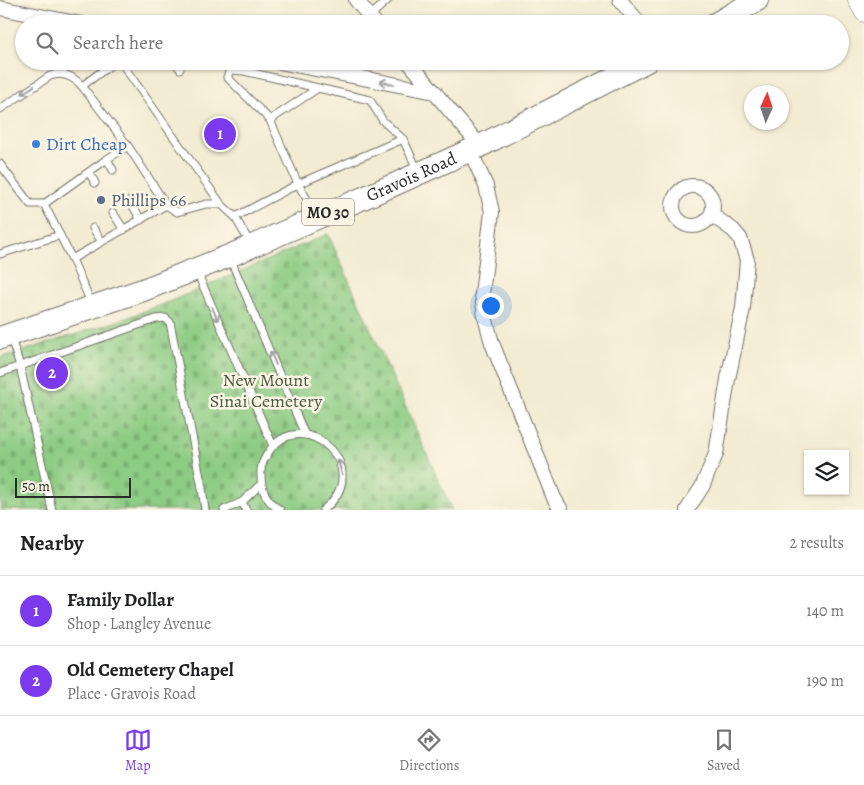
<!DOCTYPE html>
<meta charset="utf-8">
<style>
body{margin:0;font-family:Alegreya,serif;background:#f2f2f2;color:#202124}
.controls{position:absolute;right:15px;bottom:15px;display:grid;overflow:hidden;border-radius:0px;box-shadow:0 1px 4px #0004}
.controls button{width:45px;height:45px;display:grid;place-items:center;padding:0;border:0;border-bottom:1px solid #e0e0e0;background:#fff;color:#202124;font:25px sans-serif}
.compass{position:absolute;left:744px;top:85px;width:45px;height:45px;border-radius:50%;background:#fff;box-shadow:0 1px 4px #0004;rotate:3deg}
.scale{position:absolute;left:15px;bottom:12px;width:116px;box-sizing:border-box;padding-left:5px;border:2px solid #2b2b2b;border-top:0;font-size:14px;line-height:18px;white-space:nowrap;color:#2b2b2b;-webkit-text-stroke:4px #fcf5e5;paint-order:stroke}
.you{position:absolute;left:490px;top:305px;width:18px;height:18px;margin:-12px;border:4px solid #fff;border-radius:50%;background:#1a73e8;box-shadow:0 0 0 8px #1a73e833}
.badge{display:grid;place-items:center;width:32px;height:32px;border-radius:50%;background:#7c3aed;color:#fff;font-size:16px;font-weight:700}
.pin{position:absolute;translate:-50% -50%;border:2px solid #fff;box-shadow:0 1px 5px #0006}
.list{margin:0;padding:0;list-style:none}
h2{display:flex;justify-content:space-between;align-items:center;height:65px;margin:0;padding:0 20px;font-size:21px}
h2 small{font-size:16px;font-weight:400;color:#757577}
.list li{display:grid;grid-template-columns:32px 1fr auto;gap:15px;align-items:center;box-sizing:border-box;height:70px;padding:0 20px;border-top:1px solid #e0e0e0}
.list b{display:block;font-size:19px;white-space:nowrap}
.list p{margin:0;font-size:16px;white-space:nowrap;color:#757577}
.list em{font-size:16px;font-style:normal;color:#757577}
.icon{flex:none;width:28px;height:28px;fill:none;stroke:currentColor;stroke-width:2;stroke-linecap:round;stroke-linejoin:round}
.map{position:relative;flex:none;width:864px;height:510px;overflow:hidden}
.search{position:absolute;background:#fff;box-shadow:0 1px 4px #0004;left:15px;right:15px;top:15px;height:55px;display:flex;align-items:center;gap:12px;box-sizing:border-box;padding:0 18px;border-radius:28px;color:#757577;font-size:19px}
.sheet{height:205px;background:#fff}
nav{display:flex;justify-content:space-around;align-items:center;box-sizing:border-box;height:70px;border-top:1px solid #e0e0e0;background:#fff;font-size:14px;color:#757577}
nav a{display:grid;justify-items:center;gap:2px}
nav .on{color:#7c3aed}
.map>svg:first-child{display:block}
.cemetery{fill:url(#cemetery-stones);stroke:#5c7c57}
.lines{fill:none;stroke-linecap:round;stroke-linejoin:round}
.service-casing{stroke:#716f66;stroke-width:9}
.minor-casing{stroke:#716f66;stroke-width:16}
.tertiary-casing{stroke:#716f66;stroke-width:19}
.primary-casing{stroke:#716f66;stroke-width:24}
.service{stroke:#fff;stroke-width:7}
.minor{stroke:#fff;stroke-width:14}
.tertiary{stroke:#fff;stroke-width:18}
.primary{stroke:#fff;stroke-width:22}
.oneway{stroke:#a0a0a0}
.shop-dot{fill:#3f7fe0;stroke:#fcf5e5;stroke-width:2}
.service-dot{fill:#5c6f8a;stroke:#fcf5e5;stroke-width:2}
.labels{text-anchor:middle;stroke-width:5;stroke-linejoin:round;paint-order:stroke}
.shield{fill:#fcf5e5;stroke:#6a6863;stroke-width:1}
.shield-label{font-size:16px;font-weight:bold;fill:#2b2b2b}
.shop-label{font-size:18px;fill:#366cbe;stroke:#fcf5e5;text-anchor:start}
.street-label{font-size:18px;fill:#2b2b2b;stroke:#fcf5e5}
.service-label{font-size:18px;fill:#4e5e75;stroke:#fcf5e5;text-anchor:start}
.park-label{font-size:18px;fill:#485b45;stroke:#fcf5e5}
</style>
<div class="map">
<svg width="864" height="510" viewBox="0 0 864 510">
<defs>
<pattern id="cemetery-stones" width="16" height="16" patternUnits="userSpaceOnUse" patternTransform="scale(1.25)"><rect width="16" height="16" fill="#8ccc83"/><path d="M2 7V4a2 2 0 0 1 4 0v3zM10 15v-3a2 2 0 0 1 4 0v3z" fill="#79af71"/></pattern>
</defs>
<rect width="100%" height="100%" fill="#fcf5e5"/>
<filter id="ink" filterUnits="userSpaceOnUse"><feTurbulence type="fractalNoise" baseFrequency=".02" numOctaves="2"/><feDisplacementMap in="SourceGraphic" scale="10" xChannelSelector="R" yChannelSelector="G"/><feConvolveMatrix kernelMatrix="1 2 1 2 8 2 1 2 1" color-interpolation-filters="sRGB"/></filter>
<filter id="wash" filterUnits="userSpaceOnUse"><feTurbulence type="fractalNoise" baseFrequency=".0096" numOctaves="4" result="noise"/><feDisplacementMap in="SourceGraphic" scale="20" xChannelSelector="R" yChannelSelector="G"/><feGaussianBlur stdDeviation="1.12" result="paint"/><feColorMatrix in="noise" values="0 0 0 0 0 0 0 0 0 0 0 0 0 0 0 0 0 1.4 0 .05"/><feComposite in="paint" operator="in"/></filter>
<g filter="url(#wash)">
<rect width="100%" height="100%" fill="#f3ecd3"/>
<!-- cemetery -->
<path class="cemetery" d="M 328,234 L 452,510 L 0,510 L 0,358 L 121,320 L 171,301 Z"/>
</g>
<g filter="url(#ink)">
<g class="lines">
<!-- service casing -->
<g class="service-casing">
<path id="service" d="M 370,16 L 388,0
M 120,61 L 221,204
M 174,61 L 180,69
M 82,86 L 116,61
M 0,109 L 50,76 C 63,71 73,76 82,86 L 128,146
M 270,120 L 227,77 L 230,70 L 244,71 L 318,88
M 107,159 L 113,170
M 0,164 L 30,204 L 44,204
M 89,172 L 95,183
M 130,201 L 141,220
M 113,213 L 124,230
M 317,216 L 298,184 L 270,120 L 318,88 L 370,100 L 383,121 L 403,139 L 418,171
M 235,217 L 298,184 L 403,139
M 93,228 L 102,242
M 0,254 L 60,235
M 230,258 L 305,435
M 72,259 L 166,205
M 197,272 L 273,446
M 92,305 L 72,259 L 44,204 L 107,159 L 128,146 L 166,205 L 177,212 L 206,204 L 221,204 L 235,217 L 250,243
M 11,338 L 20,366 L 52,510
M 0,373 L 156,319 L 165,318 L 170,322 L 202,488 L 205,510
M 242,502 L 246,510
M 224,510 L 242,502 L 261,484
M 280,510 C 267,502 261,490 261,475 C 260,466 264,458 270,450 C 303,405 377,468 323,510"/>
</g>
<!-- minor casing -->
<g class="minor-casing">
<path id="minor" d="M 356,0 L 376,24
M 620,0 L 640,24
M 0,8 L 81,24
M 274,61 L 435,92
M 408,61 L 480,146
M 470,150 L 486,186 L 492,212 L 482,294 L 485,317 L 492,343 L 554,498 L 561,510
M673 206a20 20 0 1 1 40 0a20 20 0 1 1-40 0Z
M 687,510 L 702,487 L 716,454 L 728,379 L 743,308 L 747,260 L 740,238 L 733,230 L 712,215"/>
</g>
<!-- tertiary casing -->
<g class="tertiary-casing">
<path id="tertiary" d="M 857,0 L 864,13"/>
</g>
<!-- primary casing -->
<g class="primary-casing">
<g id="primary">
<path d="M 715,24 L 757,0"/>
<path id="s1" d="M 0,338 L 143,290 L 229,256 L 391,186 L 480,146 L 647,61"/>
</g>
</g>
<!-- service -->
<use href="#service" class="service"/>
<!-- minor -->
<use href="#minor" class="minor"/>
<!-- tertiary -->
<use href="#tertiary" class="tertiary"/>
<!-- primary -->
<use href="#primary" class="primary"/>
</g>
<!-- one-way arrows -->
<defs><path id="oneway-shaft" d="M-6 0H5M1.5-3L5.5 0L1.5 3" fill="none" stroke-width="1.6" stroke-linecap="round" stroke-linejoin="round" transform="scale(1.25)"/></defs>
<g class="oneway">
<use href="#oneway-shaft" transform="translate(387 83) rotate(-169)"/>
<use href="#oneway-shaft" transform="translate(28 90) rotate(146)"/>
<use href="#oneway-shaft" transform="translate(215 314) rotate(67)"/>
<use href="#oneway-shaft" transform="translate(273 358) rotate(-113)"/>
<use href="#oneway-shaft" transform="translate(340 467) rotate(-104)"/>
</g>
</g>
<!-- markers -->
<circle class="shop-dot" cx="36" cy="144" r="5"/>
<circle class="service-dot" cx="101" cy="200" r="5"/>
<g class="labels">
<!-- shield labels -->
<rect class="shield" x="302" y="198.5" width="52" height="27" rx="4"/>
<g class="shield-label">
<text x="328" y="218">MO 30</text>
</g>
<!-- shop labels -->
<g class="shop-label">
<text x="46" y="150">Dirt Cheap</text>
</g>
<!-- street labels -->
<g class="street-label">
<text dy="6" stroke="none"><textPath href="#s1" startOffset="442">Gravois Road</textPath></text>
</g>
<!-- service labels -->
<g class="service-label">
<text x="111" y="206">Phillips 66</text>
</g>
<!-- park labels -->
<g class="park-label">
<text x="266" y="386">New Mount<tspan x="266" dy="21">Sinai Cemetery</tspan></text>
</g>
</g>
</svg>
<div class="controls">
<button><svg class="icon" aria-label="layers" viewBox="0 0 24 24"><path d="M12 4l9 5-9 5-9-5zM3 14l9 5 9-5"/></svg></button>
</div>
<svg class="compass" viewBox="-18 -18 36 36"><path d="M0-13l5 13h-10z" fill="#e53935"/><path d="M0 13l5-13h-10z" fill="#757577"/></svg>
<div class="scale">50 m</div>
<div class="you"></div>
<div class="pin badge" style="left:220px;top:134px">1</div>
<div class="pin badge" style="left:52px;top:373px">2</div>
<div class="search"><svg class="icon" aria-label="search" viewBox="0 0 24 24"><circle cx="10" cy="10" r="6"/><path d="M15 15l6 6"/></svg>Search here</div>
</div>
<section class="sheet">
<h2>Nearby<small>2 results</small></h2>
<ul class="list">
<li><span class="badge">1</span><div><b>Family Dollar</b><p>Shop · Langley Avenue</p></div><em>140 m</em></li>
<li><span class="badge">2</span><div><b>Old Cemetery Chapel</b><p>Place · Gravois Road</p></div><em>190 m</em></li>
</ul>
</section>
<nav>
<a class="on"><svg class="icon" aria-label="map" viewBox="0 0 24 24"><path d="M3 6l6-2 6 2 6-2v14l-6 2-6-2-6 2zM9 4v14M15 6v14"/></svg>Map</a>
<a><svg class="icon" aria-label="directions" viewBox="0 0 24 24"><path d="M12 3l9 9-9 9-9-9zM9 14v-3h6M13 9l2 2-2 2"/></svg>Directions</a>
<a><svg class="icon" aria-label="saved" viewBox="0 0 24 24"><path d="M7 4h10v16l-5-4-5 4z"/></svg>Saved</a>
</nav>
